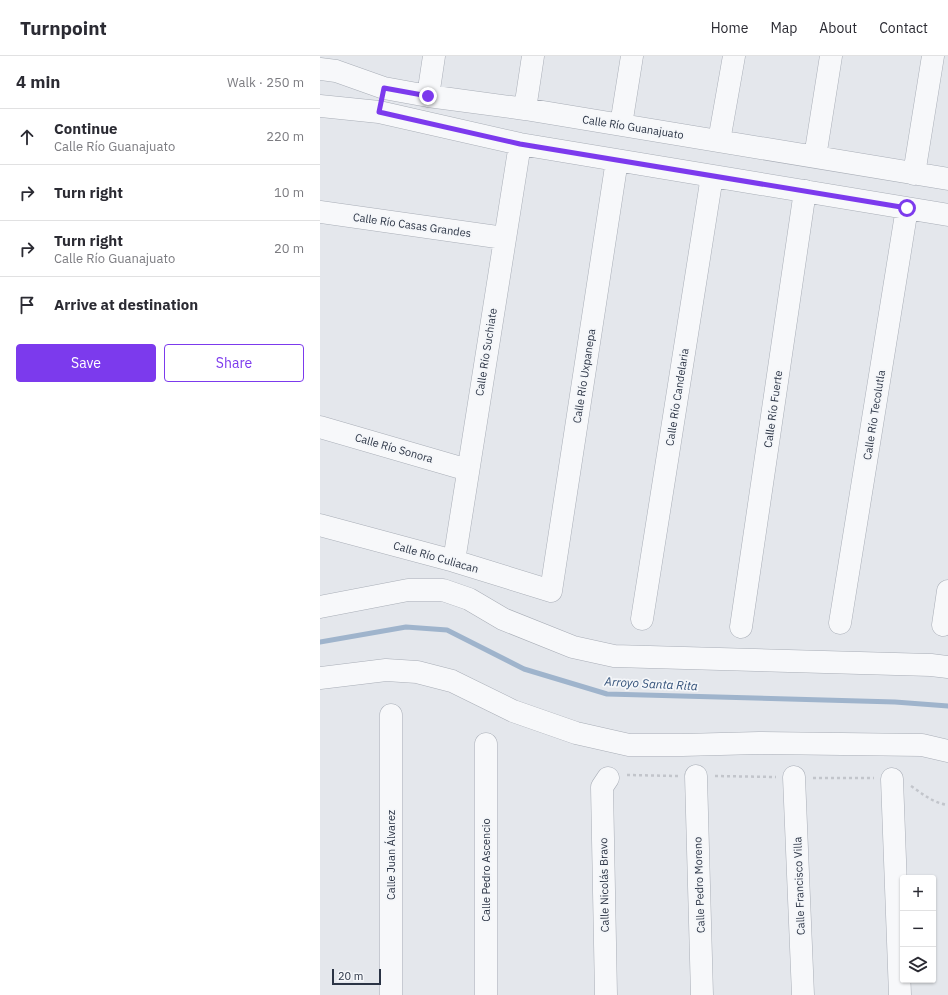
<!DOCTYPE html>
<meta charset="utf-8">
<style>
body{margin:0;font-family:"IBM Plex Sans",sans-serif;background:#f7f7f7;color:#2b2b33}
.controls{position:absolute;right:12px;bottom:12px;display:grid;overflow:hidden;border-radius:4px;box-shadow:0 1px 3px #0004}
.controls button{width:36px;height:36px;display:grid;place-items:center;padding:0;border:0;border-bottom:1px solid #e1e1e2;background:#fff;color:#2b2b33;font:20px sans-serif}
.scale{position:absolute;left:12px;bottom:10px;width:49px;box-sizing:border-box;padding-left:4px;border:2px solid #2b3445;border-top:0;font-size:11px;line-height:14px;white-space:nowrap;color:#2b3445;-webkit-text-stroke:3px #f4f6f9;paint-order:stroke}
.stop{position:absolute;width:12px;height:12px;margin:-9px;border:3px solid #7c3aed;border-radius:50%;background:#fff}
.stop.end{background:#7c3aed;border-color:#fff;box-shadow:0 1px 4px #0008}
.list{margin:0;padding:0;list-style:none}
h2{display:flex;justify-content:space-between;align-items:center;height:52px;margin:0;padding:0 16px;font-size:17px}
h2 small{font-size:13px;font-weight:400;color:#7c7c81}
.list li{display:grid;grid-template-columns:26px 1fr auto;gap:12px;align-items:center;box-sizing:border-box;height:56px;padding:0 16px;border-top:1px solid #e1e1e2}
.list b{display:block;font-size:15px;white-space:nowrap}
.list p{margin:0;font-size:13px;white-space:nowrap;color:#7c7c81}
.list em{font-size:13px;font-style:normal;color:#7c7c81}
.actions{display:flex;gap:8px;padding:12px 16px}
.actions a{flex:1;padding:9px 0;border:1px solid #7c3aed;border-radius:4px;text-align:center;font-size:14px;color:#7c3aed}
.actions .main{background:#7c3aed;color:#fff}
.icon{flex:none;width:22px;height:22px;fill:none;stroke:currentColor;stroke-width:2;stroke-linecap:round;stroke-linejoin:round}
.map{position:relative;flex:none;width:628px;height:939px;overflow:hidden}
header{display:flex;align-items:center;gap:24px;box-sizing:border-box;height:56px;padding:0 20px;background:#fff;border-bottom:1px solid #e1e1e2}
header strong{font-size:19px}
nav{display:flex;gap:22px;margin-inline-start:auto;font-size:14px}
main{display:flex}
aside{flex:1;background:#fff}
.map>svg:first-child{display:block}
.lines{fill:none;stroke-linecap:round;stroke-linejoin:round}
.stream{stroke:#9fb4cc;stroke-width:5}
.minor-casing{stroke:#a9aeb7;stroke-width:23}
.path{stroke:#c2c5cb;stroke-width:2.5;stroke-dasharray:3 3;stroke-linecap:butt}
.minor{stroke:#f7f8fa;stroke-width:22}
.route{stroke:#7c3aed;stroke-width:5}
.labels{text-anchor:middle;stroke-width:3.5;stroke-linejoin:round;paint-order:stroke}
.street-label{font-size:11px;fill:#2b3445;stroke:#f4f6f9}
.water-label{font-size:12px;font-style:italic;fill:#34527a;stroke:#f4f6f9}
</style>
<header>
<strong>Turnpoint</strong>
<nav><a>Home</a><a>Map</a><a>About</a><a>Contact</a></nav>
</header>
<main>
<aside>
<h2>4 min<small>Walk · 250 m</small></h2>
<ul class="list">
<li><svg class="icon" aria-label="ahead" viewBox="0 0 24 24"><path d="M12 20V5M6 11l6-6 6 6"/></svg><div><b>Continue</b><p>Calle Río Guanajuato</p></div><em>220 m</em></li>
<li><svg class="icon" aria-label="right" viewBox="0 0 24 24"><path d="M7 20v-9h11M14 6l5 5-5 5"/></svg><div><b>Turn right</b></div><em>10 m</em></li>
<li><svg class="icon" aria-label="right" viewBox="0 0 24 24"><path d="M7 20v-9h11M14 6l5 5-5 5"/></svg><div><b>Turn right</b><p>Calle Río Guanajuato</p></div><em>20 m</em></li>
<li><svg class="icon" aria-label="arrive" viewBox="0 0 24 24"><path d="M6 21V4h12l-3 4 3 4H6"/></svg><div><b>Arrive at destination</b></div></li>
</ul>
<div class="actions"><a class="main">Save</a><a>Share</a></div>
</aside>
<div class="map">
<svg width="628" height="939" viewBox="0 0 628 939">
<rect width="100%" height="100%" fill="#e4e7ec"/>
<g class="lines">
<!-- stream -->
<path class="stream" d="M 0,586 L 86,571 L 127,574 L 204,613 L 287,638 L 575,646 L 628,650"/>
<!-- minor casing -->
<g class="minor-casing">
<path id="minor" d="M 0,13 L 16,15 L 64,32 L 108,40 L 205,53 L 628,123
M 108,40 L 114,0
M 0,50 L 59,56 L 200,88 L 628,159
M 205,53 L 213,0
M 301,69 L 312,0
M 399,85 L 414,0
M 495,101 L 511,0
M 594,118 L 613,0
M 0,156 L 184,182
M 0,371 L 148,414
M 0,469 L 134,505 L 231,535 L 297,104
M 134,505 L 200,88
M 0,551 L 88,534 L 123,534 L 149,543 L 183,563 L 253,591 L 294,600 L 611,609 L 628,611
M 322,563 L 392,120
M 520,567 L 587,152
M 623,569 L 628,535
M 421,571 L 485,135
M 0,622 L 66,614 L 97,616 L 132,625 L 193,655 L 256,677 L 309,689 L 362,689 L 439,687 L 602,689 L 628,695
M 71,659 L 71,939
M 166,688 L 166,939
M 376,720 L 382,939
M 474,721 L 483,939
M 572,723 L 580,939
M 286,939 L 282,731 L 288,722"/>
</g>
<!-- path -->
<path class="path" d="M 307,719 L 358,720
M 395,720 L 456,721
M 493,722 L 554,722
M 591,730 C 603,738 613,747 628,749"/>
<!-- minor -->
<use href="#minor" class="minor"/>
</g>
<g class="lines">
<!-- route -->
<path class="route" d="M 108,40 L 64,32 L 59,56 L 200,88 L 587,152"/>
</g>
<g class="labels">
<!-- street labels -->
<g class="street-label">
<text transform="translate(313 71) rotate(9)" y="4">Calle Río Guanajuato</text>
<text transform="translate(92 169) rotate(8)" y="4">Calle Río Casas Grandes</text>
<text transform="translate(166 296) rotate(-81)" y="4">Calle Río Suchiate</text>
<text transform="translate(264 320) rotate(-81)" y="4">Calle Río Uxpanepa</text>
<text transform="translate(357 341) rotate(-81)" y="4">Calle Río Candelaria</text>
<text transform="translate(453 353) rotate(-82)" y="4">Calle Río Fuerte</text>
<text transform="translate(554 359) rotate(-81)" y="4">Calle Río Tecolutla</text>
<text transform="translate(74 392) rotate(16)" y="4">Calle Río Sonora</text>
<text transform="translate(116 501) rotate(16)" y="4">Calle Río Culiacan</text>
<text transform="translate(71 799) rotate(-90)" y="4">Calle Juan Álvarez</text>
<text transform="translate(166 814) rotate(-90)" y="4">Calle Pedro Ascencio</text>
<text transform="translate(284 829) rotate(-91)" y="4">Calle Nicolás Bravo</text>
<text transform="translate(379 829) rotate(-92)" y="4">Calle Pedro Moreno</text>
<text transform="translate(479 830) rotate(-92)" y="4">Calle Francisco Villa</text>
</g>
<!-- water labels -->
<g class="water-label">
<text transform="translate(331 628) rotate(3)" y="4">Arroyo Santa Rita</text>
</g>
</g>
</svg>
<div class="controls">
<button>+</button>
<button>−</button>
<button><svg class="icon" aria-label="layers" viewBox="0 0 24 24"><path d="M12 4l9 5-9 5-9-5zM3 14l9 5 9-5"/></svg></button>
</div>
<div class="scale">20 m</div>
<div class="stop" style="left:587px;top:152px"></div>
<div class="stop end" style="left:108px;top:40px"></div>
</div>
</main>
